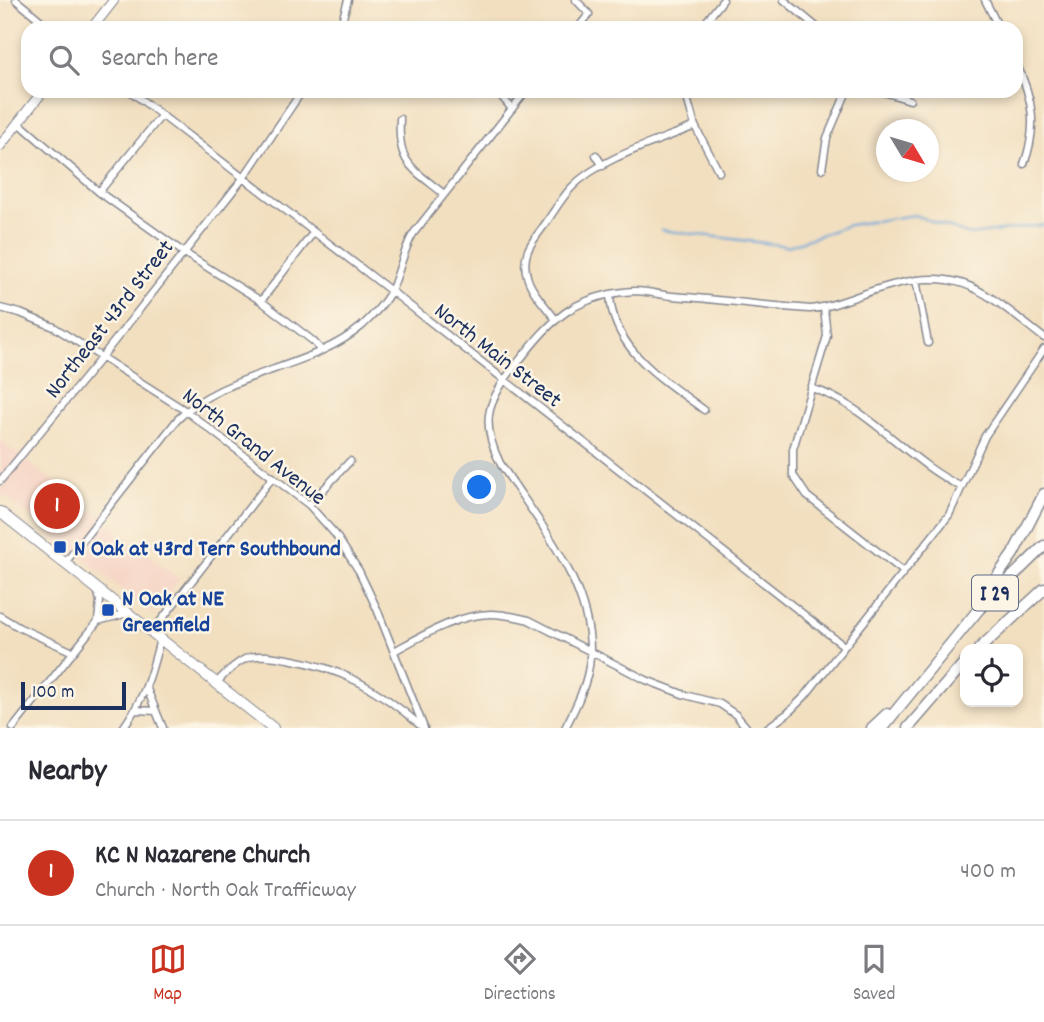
<!DOCTYPE html>
<meta charset="utf-8">
<style>
body{margin:0;font-family:Dekko,sans-serif;background:#f2f2f3;color:#2b2b33}
.controls{position:absolute;right:21px;bottom:21px;display:grid;overflow:hidden;border-radius:14px;box-shadow:0 4px 10px #0003}
.controls button{width:63px;height:63px;display:grid;place-items:center;padding:0;border:0;border-bottom:2px solid #e1e1e2;background:#fff;color:#2b2b33;font:35px sans-serif}
.compass{position:absolute;left:876px;top:119px;width:63px;height:63px;border-radius:50%;background:#fff;box-shadow:0 4px 10px #0003;rotate:128deg}
.scale{position:absolute;left:21px;bottom:18px;width:105px;box-sizing:border-box;padding-left:7px;border:4px solid #1b2f5e;border-top:0;font-size:19px;line-height:24px;white-space:nowrap;color:#1b2f5e;-webkit-text-stroke:5px #fcf5e5;paint-order:stroke}
.you{position:absolute;left:480px;top:488px;width:24px;height:24px;margin:-18px;border:5px solid #fff;border-radius:50%;background:#1a73e8;box-shadow:0 0 0 10px #1a73e833}
.badge{display:grid;place-items:center;width:46px;height:46px;border-radius:50%;background:#c8321e;color:#fff;font-size:23px;font-weight:700}
.pin{position:absolute;translate:-50% -50%;border:4px solid #fff;box-shadow:0 2px 7px #0006}
.list{margin:0;padding:0;list-style:none}
h2{display:flex;justify-content:space-between;align-items:center;height:91px;margin:0;padding:0 28px;font-size:30px}
h2 small{font-size:23px;font-weight:400;color:#7c7c81}
.list li{display:grid;grid-template-columns:46px 1fr auto;gap:21px;align-items:center;box-sizing:border-box;height:105px;padding:0 28px;border-top:2px solid #e1e1e2}
.list b{display:block;font-size:26px;white-space:nowrap}
.list p{margin:0;font-size:23px;white-space:nowrap;color:#7c7c81}
.list em{font-size:23px;font-style:normal;color:#7c7c81}
.icon{flex:none;width:38px;height:38px;fill:none;stroke:currentColor;stroke-width:2;stroke-linecap:round;stroke-linejoin:round}
.map{position:relative;flex:none;width:1044px;height:728px;overflow:hidden}
.search{position:absolute;background:#fff;box-shadow:0 4px 10px #0003;left:21px;right:21px;top:21px;height:77px;display:flex;align-items:center;gap:18px;box-sizing:border-box;padding:0 24px;border-radius:21px;color:#7c7c81;font-size:26px}
.sheet{height:196px;background:#fff}
nav{display:flex;justify-content:space-around;align-items:center;box-sizing:border-box;height:98px;border-top:2px solid #e1e1e2;background:#fff;font-size:19px;color:#7c7c81}
nav a{display:grid;justify-items:center;gap:4px}
nav .on{color:#c8321e}
.map>svg:first-child{display:block}
.built{fill:#f5d2c2}
.lines{fill:none;stroke-linecap:round;stroke-linejoin:round}
.stream{stroke:#69a5d9;stroke-width:2}
.street-casing{stroke:#86878f;stroke-width:9}
.secondary-casing{stroke:#86878f;stroke-width:11}
.primary-casing{stroke:#86878f;stroke-width:12}
.highway-casing{stroke:#86878f;stroke-width:13}
.street{stroke:#fff;stroke-width:6}
.secondary{stroke:#fff;stroke-width:9}
.primary{stroke:#fff;stroke-width:10}
.highway{stroke:#fff;stroke-width:10}
.transit-dot{fill:#1a4fb4;stroke:#fcf5e5;stroke-width:2.5}
.labels{text-anchor:middle;stroke-width:5;stroke-linejoin:round;paint-order:stroke}
.shield{fill:#fcf5e5;stroke:#5e6a86;stroke-width:2}
.shield-label{font-size:21px;font-weight:bold;fill:#1b2f5e}
.street-label{font-size:23px;fill:#1b2f5e;stroke:#fcf5e5}
.transit-label{font-size:23px;font-weight:bold;fill:#164399;stroke:#fcf5e5;text-anchor:start}
</style>
<div class="map">
<svg width="1044" height="728" viewBox="0 0 1044 728">
<rect width="100%" height="100%" fill="#fcf5e5"/>
<filter id="ink" filterUnits="userSpaceOnUse"><feTurbulence type="fractalNoise" baseFrequency=".0143" numOctaves="2"/><feDisplacementMap in="SourceGraphic" scale="14" xChannelSelector="R" yChannelSelector="G"/><feConvolveMatrix kernelMatrix="1 2 1 2 8 2 1 2 1" color-interpolation-filters="sRGB"/></filter>
<filter id="wash" filterUnits="userSpaceOnUse"><feTurbulence type="fractalNoise" baseFrequency=".00686" numOctaves="4" result="noise"/><feDisplacementMap in="SourceGraphic" scale="28" xChannelSelector="R" yChannelSelector="G"/><feGaussianBlur stdDeviation="1.57" result="paint"/><feColorMatrix in="noise" values="0 0 0 0 0 0 0 0 0 0 0 0 0 0 0 0 0 1.4 0 .05"/><feComposite in="paint" operator="in"/></filter>
<g filter="url(#wash)">
<rect width="100%" height="100%" fill="#f2dfc0"/>
<!-- built -->
<path class="built" d="M 0,440 L 179,579 L 153,614 L 0,493 Z"/>
<g class="lines">
<!-- stream -->
<path class="stream" d="M 661,230 L 788,246 L 849,225 L 914,215 L 970,235 L 1044,225"/>
</g>
</g>
<g filter="url(#ink)">
<g class="lines">
<!-- street casing -->
<g class="street-casing">
<path id="street" d="M 16,0 L 50,28
M 576,0 L 589,14 L 578,28
M 784,0 L 818,28
M 985,0 L 999,28
M 340,28 L 348,0
M 701,28 L 723,0
M 1016,63 C 1033,98 1038,127 1024,164
M 130,91 L 391,291 L 844,646
M 497,91 L 512,109
M 685,91 L 695,126 L 719,172
M 880,91 L 910,100
M 400,119 C 397,164 412,168 444,194
M 19,123 L 99,192 L 183,252 L 261,301 L 313,341 L 321,350
M 596,155 L 603,166
M 822,169 L 827,138 L 847,91
M 99,192 L 161,116
M 916,280 L 928,343
M 610,294 C 612,350 664,380 704,410
M 261,301 L 313,233
M 0,308 L 20,313 L 54,327 L 186,411 L 309,505 L 335,534 L 359,571 L 377,609 L 424,728
M 824,308 L 827,336 L 793,449 L 793,475 L 807,496 L 904,572
M 556,320 C 546,306 531,292 527,276 C 521,255 531,243 543,227 C 552,215 560,200 571,188 C 599,158 657,142 695,126
M 811,388 C 868,405 908,462 962,487
M 0,481 L 101,358 L 244,177 L 302,91
M 309,505 L 350,461
M 65,563 L 177,420 C 225,371 308,371 362,326 C 372,317 386,301 392,289 C 400,271 403,251 413,234 L 526,91
M 0,616 L 20,628 L 73,652
M 98,621 L 128,613
M 152,632 L 273,477
M 394,651 C 422,636 458,614 491,614 C 504,614 516,617 529,620 L 646,680 L 685,695 L 720,704 L 736,715 L 747,728
M 216,683 C 225,674 234,664 245,659 C 258,653 275,657 288,659 C 342,668 380,690 421,726
M 147,689 L 163,728
M 136,710 L 156,711
M 13,728 L 98,621 L 100,601 L 97,589
M 123,728 C 145,697 151,675 160,639
M 565,728 C 576,707 589,681 590,657 C 593,584 537,521 500,463 C 481,424 486,404 511,371 C 530,347 548,322 574,307 C 593,297 614,292 635,291 C 648,291 660,295 672,296 C 718,299 764,306 810,309 C 833,307 855,296 878,289 C 960,263 982,290 1044,338
M 767,728 L 787,714 L 805,696 L 949,515 L 985,436 L 1044,349"/>
</g>
<!-- secondary casing -->
<g class="secondary-casing">
<path id="secondary" d="M 92,28 L 114,0
M 0,146 L 43,91"/>
</g>
<!-- primary casing -->
<g class="primary-casing">
<path id="primary" d="M 0,512 L 273,728"/>
</g>
<!-- highway casing -->
<g class="highway-casing">
<path id="highway" d="M 980,601 L 1013,554 L 1044,494
M 979,649 L 1044,589
M 872,728 L 887,714
M 882,728 L 979,609 L 1044,546
M 908,728 L 965,662"/>
</g>
<!-- street -->
<use href="#street" class="street"/>
<!-- secondary -->
<use href="#secondary" class="secondary"/>
<!-- primary -->
<use href="#primary" class="primary"/>
<!-- highway -->
<use href="#highway" class="highway"/>
</g>
</g>
<!-- markers -->
<g class="transit-dot">
<rect x="53" y="540" width="14" height="14" rx="3.5"/>
<rect x="101" y="603" width="14" height="14" rx="3.5"/>
</g>
<g class="labels">
<!-- shield labels -->
<rect class="shield" x="972" y="575.5" width="46" height="35" rx="5"/>
<g class="shield-label">
<text x="995" y="600">I 29</text>
</g>
<!-- street labels -->
<g class="street-label">
<text transform="translate(108 318) rotate(-52)" y="8">Northeast 43rd Street</text>
<text transform="translate(499 354) rotate(38)" y="8">North Main Street</text>
<text transform="translate(255 445) rotate(38)" y="8">North Grand Avenue</text>
</g>
<!-- transit labels -->
<g class="transit-label">
<text x="74" y="555">N Oak at 43rd Terr Southbound</text>
<text x="122" y="605">N Oak at NE<tspan x="122" dy="26">Greenfield</tspan></text>
</g>
</g>
</svg>
<div class="controls">
<button><svg class="icon" aria-label="locate" viewBox="0 0 24 24"><circle cx="12" cy="12" r="6"/><path d="M12 2v4M12 18v4M2 12h4M18 12h4"/></svg></button>
</div>
<svg class="compass" viewBox="-18 -18 36 36"><path d="M0-13l5 13h-10z" fill="#e53935"/><path d="M0 13l5-13h-10z" fill="#7c7c81"/></svg>
<div class="scale">100 m</div>
<div class="you"></div>
<div class="pin badge" style="left:57px;top:506px">1</div>
<div class="search"><svg class="icon" aria-label="search" viewBox="0 0 24 24"><circle cx="10" cy="10" r="6"/><path d="M15 15l6 6"/></svg>Search here</div>
</div>
<section class="sheet">
<h2>Nearby<small></small></h2>
<ul class="list">
<li><span class="badge">1</span><div><b>KC N Nazarene Church</b><p>Church · North Oak Trafficway</p></div><em>400 m</em></li>
</ul>
</section>
<nav>
<a class="on"><svg class="icon" aria-label="map" viewBox="0 0 24 24"><path d="M3 6l6-2 6 2 6-2v14l-6 2-6-2-6 2zM9 4v14M15 6v14"/></svg>Map</a>
<a><svg class="icon" aria-label="directions" viewBox="0 0 24 24"><path d="M12 3l9 9-9 9-9-9zM9 14v-3h6M13 9l2 2-2 2"/></svg>Directions</a>
<a><svg class="icon" aria-label="saved" viewBox="0 0 24 24"><path d="M7 4h10v16l-5-4-5 4z"/></svg>Saved</a>
</nav>
